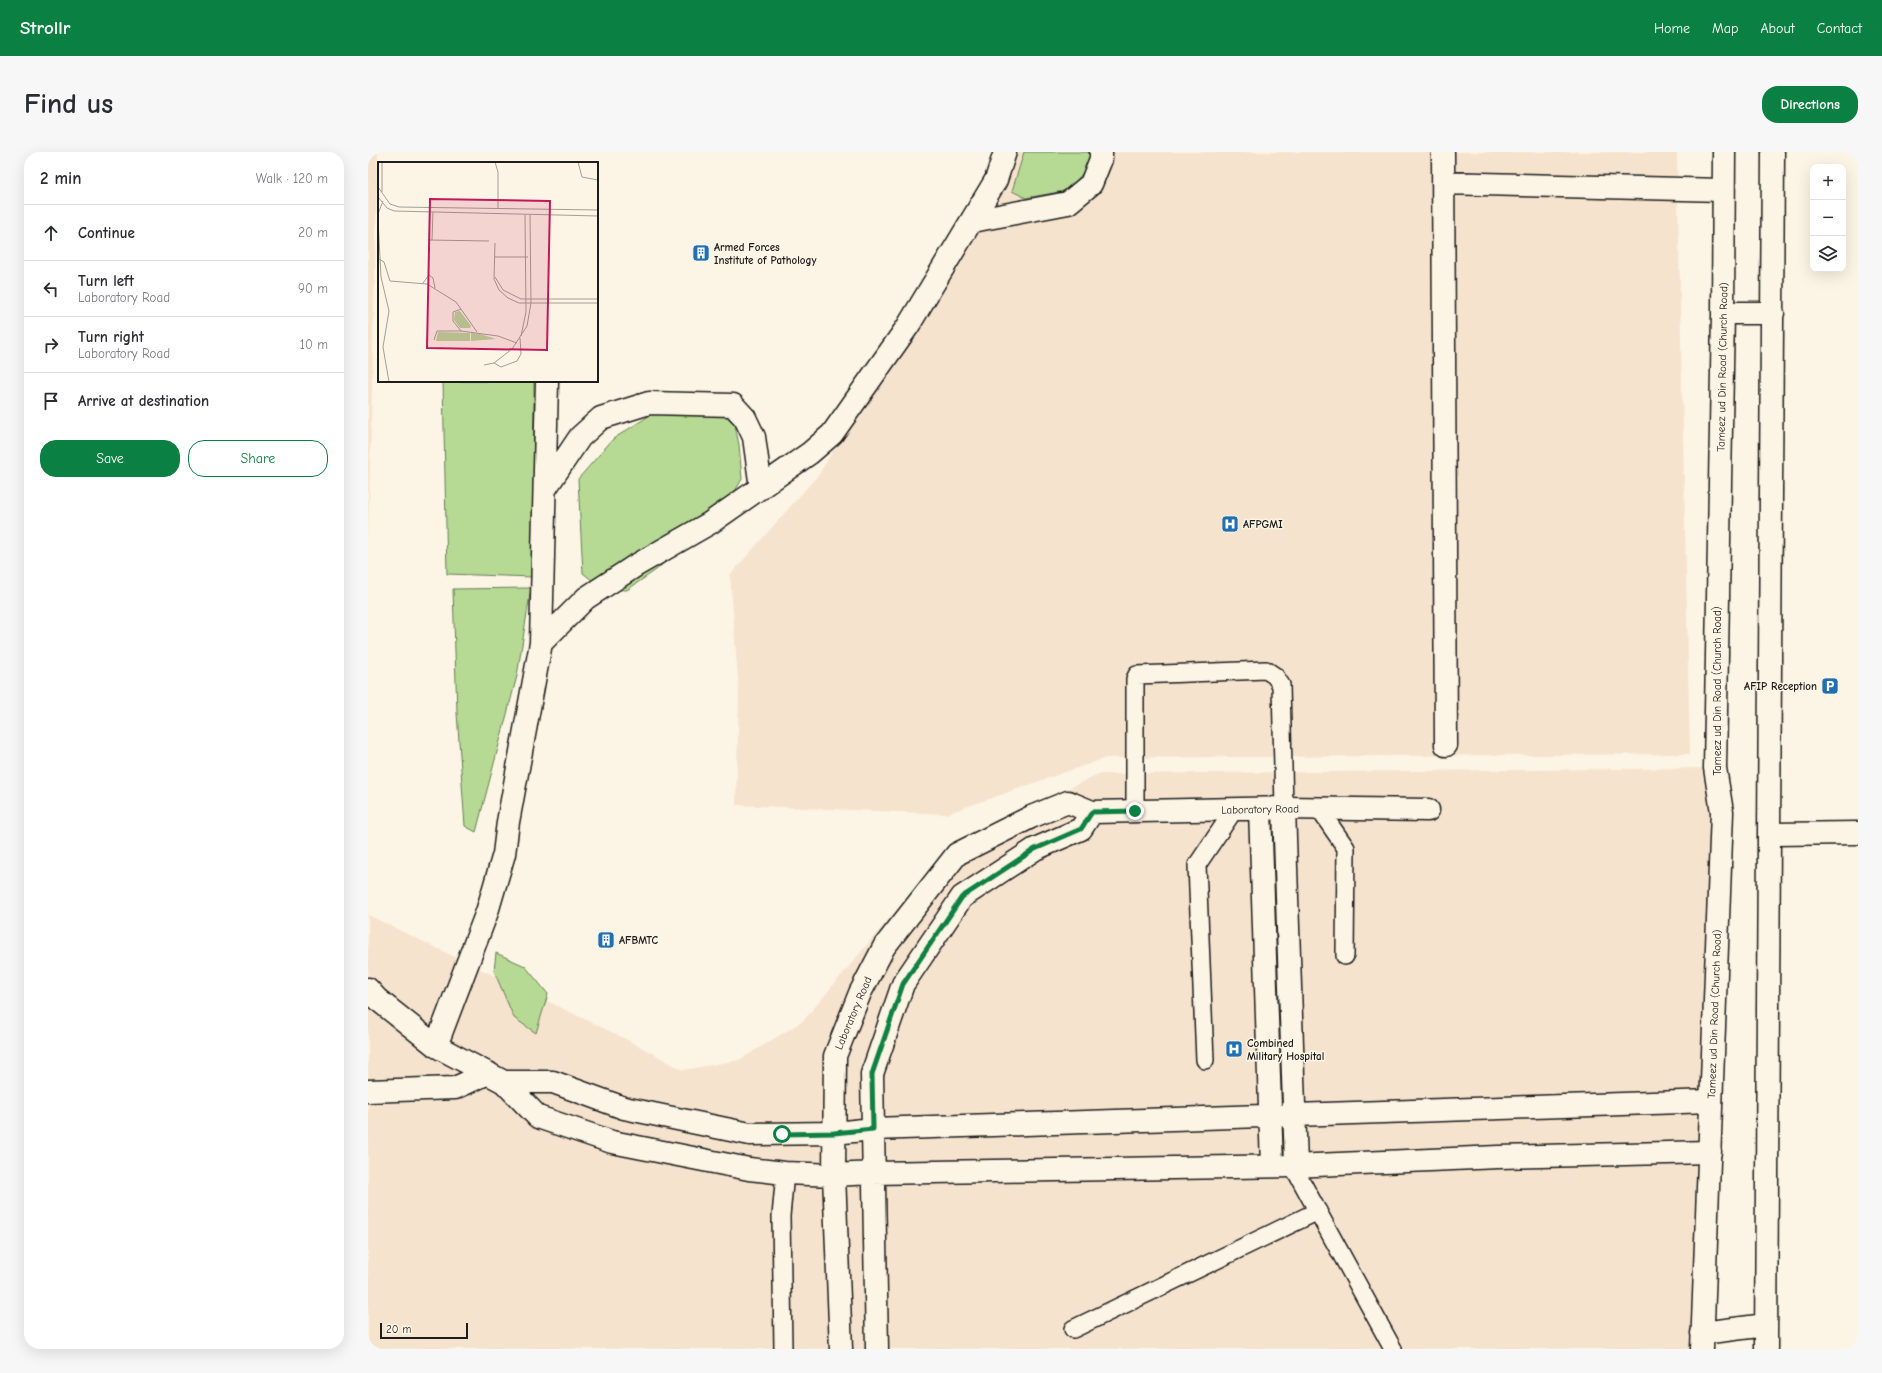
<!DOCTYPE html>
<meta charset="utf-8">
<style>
body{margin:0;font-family:"Comic Neue",sans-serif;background:#f7f7f7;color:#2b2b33}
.controls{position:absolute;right:12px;top:12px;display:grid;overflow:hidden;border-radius:8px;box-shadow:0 4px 16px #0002}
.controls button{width:36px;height:36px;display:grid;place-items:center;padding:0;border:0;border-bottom:1px solid #e1e1e2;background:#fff;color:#2b2b33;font:20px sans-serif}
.scale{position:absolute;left:12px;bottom:10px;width:88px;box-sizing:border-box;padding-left:4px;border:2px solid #1c1c1c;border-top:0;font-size:11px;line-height:14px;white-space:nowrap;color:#1c1c1c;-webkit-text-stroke:3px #fcf5e5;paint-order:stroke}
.stop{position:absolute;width:12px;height:12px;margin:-9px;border:3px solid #0b8043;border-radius:50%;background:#fff}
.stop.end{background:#0b8043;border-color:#fff;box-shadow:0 1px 4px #0008}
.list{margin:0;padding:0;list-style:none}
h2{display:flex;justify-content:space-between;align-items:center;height:52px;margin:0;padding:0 16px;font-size:17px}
h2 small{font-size:13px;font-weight:400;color:#7c7c81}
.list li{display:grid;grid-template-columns:26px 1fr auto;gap:12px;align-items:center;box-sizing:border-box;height:56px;padding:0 16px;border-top:1px solid #e1e1e2}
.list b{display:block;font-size:15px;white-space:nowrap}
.list p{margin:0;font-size:13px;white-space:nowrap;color:#7c7c81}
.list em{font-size:13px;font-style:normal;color:#7c7c81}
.actions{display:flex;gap:8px;padding:12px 16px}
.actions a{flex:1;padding:9px 0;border:1px solid #0b8043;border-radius:16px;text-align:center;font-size:14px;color:#0b8043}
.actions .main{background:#0b8043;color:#fff}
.icon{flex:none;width:22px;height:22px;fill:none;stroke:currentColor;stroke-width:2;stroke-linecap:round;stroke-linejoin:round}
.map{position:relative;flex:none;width:1490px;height:1197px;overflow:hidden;border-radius:16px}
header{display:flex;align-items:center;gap:24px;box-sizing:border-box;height:56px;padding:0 20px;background:#0b8043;color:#fff}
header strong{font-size:19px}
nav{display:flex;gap:22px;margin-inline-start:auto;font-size:14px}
.intro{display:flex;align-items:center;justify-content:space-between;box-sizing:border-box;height:96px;padding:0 24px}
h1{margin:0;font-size:28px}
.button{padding:10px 18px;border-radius:16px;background:#0b8043;color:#fff;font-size:14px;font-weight:700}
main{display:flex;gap:24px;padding:0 24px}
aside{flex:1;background:#fff;border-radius:16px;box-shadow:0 4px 16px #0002}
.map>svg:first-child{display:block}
.built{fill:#f6e3ce}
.green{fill:#b6da94;stroke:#697b58}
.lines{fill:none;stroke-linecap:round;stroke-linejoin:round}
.service-casing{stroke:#1c1c1c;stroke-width:20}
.minor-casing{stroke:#1c1c1c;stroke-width:25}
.secondary-casing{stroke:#1c1c1c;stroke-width:25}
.service{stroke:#fcf5e5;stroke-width:17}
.minor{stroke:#fcf5e5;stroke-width:22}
.secondary{stroke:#fcf5e5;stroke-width:22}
.route{stroke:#0b8043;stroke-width:5}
.labels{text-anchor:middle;stroke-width:3;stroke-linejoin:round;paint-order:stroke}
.poi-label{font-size:11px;font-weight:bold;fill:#1c1c1c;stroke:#fcf5e5;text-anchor:start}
.street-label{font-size:11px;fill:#1c1c1c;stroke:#fcf5e5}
.inset-road{fill:none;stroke:#a29e95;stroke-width:1}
.view{fill:#c2185b;fill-opacity:0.15;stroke:#c2185b;stroke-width:2}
.inset-edge{fill:none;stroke:#1c1c1c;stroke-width:2}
</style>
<header>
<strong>Strollr</strong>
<nav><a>Home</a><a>Map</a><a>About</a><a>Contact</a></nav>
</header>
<div class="intro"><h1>Find us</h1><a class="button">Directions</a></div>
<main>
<aside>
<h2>2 min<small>Walk · 120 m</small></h2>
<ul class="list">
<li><svg class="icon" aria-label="ahead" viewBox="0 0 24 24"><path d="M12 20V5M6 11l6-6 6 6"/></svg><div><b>Continue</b></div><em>20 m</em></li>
<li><svg class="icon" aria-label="left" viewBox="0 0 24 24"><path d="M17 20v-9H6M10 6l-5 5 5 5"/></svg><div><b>Turn left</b><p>Laboratory Road</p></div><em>90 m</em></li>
<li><svg class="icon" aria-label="right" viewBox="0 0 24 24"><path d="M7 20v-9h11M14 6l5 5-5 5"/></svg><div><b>Turn right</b><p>Laboratory Road</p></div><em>10 m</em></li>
<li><svg class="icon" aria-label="arrive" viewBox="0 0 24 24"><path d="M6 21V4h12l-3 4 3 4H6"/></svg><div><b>Arrive at destination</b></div></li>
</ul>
<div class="actions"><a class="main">Save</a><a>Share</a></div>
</aside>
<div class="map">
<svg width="1490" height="1197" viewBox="0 0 1490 1197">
<rect width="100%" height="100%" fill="#fcf5e5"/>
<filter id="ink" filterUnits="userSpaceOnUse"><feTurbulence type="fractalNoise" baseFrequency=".025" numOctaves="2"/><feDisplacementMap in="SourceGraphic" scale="8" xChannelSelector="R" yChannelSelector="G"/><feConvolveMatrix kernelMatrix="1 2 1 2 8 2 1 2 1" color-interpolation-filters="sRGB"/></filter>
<g filter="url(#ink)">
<!-- built -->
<path class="built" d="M 0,0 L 10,0 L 0,393 Z
M 646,0 L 1309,0 L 1322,602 L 738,606 L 578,662 L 368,653 L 371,541 L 362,423 L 451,322 L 527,193 L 644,15 Z
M 1347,616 L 1341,1197 L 0,1197 L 0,763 L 256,886 L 315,918 L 371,908 L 435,869 L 581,695 L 730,622 Z"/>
<!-- green -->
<path class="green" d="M 656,0 L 722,0 L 722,12 L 701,38 L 658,46 L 644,39 Z
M 75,229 L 166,229 L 165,425 L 79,422 Z
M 354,260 L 367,273 L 371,293 L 374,327 L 357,357 L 288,418 L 259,438 L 235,437 L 215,421 L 210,327 L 245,287 L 284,262 Z
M 163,436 L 149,524 L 108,680 L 97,674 L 89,561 L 85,437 Z
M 128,801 L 157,814 L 180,842 L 168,881 L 146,866 L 126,819 Z"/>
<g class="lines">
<!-- service casing -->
<g class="service-casing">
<path id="service" d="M 951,657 L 978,696 L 977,804
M 767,659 L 767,527 L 769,523 L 898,518 L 907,524 L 913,533 L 916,656
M 837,908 L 829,713 L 866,658
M 925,1014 L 1025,1197
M 705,1177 L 950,1059
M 415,1197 L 413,1064 L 417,1021"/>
</g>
<!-- minor casing -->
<g class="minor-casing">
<path id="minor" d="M 1075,0 L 1078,593
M 1075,31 L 1355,38
M 604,69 L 700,51 L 723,32 L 733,7 L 733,0
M 177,337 L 212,285 L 233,266 L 281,251 L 365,253 L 377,266 L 386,285 L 393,336
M 173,491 L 218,446 L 267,414 L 342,371 L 442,301 L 464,282 L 540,174 L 628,28 L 637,0
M 916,656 L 928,1013
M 892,657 L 904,1014
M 1402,682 L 1490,681
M 0,837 L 9,847 L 68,894 L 136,930 L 170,965 L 244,990 L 381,1017 L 417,1021 L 466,1023 L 505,1021 L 925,1014 L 1130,1005 L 1342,1000
M 68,894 L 119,760 L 136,702 L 140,670 L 173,491 L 179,229
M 136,930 L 185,930 L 256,956 L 382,982 L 466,981 L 505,977 L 1343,949
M 0,939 L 87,936 L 120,921
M 473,1197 L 466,1023 L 467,904 L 492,841 L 516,795 L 589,702 L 663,665 L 700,650 L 724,660 L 916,656 L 1060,658
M 509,1197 L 504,922 L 535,832 L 594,745 L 667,697 L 713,677 L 724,660"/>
</g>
<!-- secondary casing -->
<g class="secondary-casing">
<path id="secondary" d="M 1355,161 L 1405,161
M 1334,1181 L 1398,1173
M 1334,1197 L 1354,660 L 1347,616 L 1355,161 L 1356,0
M 1398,1197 L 1405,0"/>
</g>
<!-- service -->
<use href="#service" class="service"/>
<!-- minor -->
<use href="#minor" class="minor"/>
<!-- secondary -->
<use href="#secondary" class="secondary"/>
</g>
</g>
<g class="lines" filter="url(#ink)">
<!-- route -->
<path class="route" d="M 414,982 L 466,981 L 505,977 L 504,922 L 535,832 L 594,745 L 667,697 L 713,677 L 724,660 L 767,659"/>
</g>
<!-- icons -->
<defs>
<g id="building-square" transform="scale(0.9)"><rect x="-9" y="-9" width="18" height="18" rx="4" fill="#1f6fb2" stroke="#fcf5e5"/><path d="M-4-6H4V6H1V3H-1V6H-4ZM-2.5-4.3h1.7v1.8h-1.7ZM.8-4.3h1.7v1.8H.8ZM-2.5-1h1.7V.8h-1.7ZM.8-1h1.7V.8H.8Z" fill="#fff"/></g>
<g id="hospital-square" transform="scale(0.9)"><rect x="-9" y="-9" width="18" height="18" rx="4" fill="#1f6fb2" stroke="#fcf5e5"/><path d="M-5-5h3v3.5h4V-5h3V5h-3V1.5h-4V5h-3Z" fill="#fff"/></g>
<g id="parking-square" transform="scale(0.9)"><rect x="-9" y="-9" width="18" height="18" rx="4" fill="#1f6fb2" stroke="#fcf5e5"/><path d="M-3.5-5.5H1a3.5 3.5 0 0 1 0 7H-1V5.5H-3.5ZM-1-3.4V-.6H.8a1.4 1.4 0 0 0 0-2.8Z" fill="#fff"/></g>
</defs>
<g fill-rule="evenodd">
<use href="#building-square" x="333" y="101"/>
<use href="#hospital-square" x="862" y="372"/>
<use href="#parking-square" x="1462" y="534"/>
<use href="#building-square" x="238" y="788"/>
<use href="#hospital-square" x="866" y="897"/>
</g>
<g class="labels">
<!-- poi labels -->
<g class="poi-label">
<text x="346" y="99">Armed Forces<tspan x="346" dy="13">Institute of Pathology</tspan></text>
<text x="875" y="376">AFPGMI</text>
<text x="1449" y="538" text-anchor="end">AFIP Reception</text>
<text x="251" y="792">AFBMTC</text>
<text x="879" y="895">Combined<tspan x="879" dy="13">Military Hospital</tspan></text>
</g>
<!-- street labels -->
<g class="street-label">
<text transform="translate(1354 215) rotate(-89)" y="4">Tameez ud Din Road (Church Road)</text>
<text transform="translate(1349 539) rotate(-90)" y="4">Tameez ud Din Road (Church Road)</text>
<text transform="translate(892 657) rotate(-1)" y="4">Laboratory Road</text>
<text transform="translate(485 861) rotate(-67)" y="4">Laboratory Road</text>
<text transform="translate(1346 862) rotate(-88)" y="4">Tameez ud Din Road (Church Road)</text>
</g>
</g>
<!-- overview -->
<g transform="translate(10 10)">
<rect width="220" height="220" fill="#fcf5e5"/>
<path d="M 82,149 L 93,164 L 92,166 L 82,166 L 76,158 L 77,150 ZM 60,170 L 92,171 L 92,179 L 58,179 ZM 93,171 L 102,172 L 118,177 L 93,179 Z" fill="#b6da94"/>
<path class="inset-road" d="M 4,0 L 4,30M 117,0 L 120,10 L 120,47M 200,0 L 204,15 L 220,18M 0,25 L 12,42 L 21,45 L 220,48M 0,35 L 9,46 L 16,49 L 220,54M 0,52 L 5,39M 0,57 L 3,115 L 11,149 L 5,185 L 11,220M 50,78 L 111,79M 54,78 L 55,50M 117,81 L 116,117 L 121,128 L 130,136 L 141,141 L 220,141M 117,95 L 150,95M 1,97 L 6,100 L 12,119 L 49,122 L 78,140 L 99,170M 117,115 L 125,128 L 143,137 L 220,137M 45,121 L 51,113 L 55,116 L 57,126M 83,169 L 75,159 L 75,150 L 83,147M 143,174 L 148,150 L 147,53M 56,178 L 59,169 L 83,169 L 120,174 L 139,181M 116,201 L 123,205 L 139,199 L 143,192 L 142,176M 106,203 L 116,201 L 134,187 L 149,164 L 153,141 L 152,53"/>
<path class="view" d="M 52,37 L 172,39 L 169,188 L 49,186 Z"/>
<rect width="220" height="220" class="inset-edge"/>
</g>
</svg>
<div class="controls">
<button>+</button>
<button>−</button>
<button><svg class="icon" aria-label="layers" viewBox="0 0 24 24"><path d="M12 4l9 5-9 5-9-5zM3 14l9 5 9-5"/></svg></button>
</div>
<div class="scale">20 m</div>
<div class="stop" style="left:414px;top:982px"></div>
<div class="stop end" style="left:767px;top:659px"></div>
</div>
</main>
